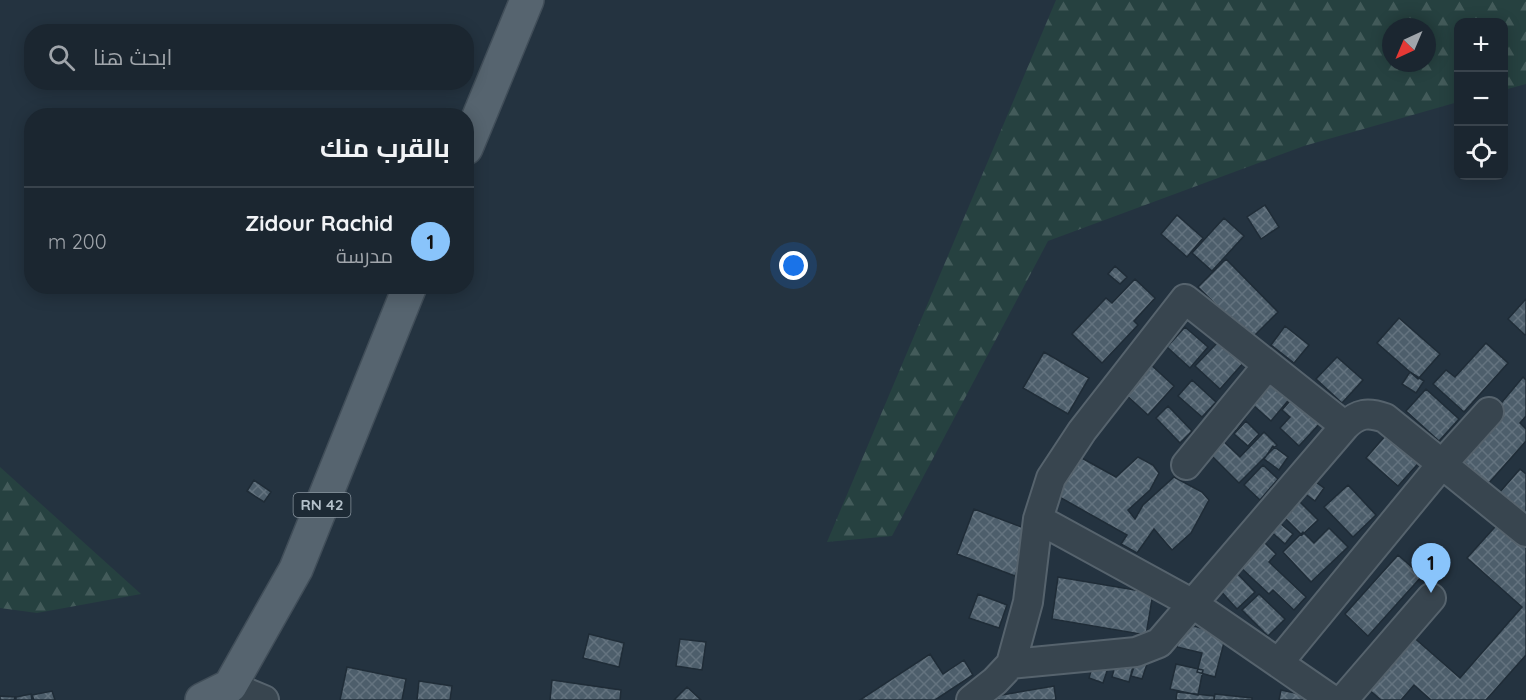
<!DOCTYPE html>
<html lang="ar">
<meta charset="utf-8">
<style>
body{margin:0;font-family:Quicksand,Cairo,sans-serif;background:#28323c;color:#f1f3f6;direction:rtl}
.controls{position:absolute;right:18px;top:18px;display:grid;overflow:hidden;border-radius:12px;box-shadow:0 3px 15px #0003}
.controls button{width:54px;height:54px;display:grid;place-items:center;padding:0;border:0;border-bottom:2px solid #39434c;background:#1b2630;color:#f1f3f6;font:30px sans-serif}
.compass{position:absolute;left:1382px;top:18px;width:54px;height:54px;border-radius:50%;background:#1b2630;box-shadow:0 3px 15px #0003;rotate:224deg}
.you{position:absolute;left:794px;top:266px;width:21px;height:21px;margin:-15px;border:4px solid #fff;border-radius:50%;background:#1a73e8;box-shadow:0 0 0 9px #1a73e833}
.badge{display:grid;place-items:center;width:39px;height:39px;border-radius:50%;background:#89c4fb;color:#111;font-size:20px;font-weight:700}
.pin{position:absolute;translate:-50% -50px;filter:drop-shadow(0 2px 3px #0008)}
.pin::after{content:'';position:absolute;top:32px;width:21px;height:18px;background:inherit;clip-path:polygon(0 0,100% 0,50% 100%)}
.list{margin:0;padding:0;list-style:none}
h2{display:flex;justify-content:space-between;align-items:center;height:78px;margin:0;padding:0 24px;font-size:26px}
h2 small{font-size:20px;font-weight:400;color:#a0a5ab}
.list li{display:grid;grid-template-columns:39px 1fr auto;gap:18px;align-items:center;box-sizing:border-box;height:108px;padding:0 24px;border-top:2px solid #39434c}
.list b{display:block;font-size:22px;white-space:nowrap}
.list p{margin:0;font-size:20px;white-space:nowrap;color:#a0a5ab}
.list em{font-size:20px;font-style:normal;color:#a0a5ab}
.icon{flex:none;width:33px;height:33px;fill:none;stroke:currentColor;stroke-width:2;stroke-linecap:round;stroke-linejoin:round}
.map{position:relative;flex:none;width:1526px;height:700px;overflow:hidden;direction:ltr}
.search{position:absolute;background:#1b2630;box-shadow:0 3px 15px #0003;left:24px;top:24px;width:450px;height:66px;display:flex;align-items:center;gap:15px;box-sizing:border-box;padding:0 21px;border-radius:24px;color:#a0a5ab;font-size:22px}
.panel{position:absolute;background:#1b2630;box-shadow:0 3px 15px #0003;left:24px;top:108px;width:450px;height:186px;border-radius:24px;direction:rtl}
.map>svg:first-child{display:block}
.forest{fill:url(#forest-firs);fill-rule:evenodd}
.building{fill:url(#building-cross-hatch);stroke:#1f2c37;stroke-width:1.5}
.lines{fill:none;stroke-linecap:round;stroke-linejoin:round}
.street-casing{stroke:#56636d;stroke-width:32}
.primary-casing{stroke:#414e59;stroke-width:36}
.street{stroke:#38454f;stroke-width:28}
.primary{stroke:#56646f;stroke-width:33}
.labels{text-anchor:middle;stroke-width:6;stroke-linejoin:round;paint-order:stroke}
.shield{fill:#1d2a35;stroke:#87939d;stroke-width:1.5}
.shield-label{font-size:15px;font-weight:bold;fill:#b4c0ca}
</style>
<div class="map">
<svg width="1526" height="700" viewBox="0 0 1526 700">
<defs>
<pattern id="forest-firs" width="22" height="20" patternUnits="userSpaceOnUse" patternTransform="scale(1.5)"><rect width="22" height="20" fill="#264140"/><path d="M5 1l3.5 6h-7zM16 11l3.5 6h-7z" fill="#435b5a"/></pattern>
<pattern id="building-cross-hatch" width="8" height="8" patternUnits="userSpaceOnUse" patternTransform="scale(1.5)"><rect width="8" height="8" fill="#4d5e6b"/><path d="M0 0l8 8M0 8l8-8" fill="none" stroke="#64737f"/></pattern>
</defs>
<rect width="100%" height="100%" fill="#243340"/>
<!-- forest -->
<path class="forest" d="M 1056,0 L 1526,0 L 1526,84 L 1504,90 L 1504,22 L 1458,22 L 1458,102 L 1304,146 L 1048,241 L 892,536 L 827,542 ZM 1391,27 L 1427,27 L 1427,63 L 1391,63 Z
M 0,467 L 141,594 L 37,613 L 0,608 Z"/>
<!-- building -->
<path class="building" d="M 1265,205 L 1279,227 L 1261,239 L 1247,217 Z
M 1177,215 L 1203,238 L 1187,257 L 1161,234 Z
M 1224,218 L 1244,236 L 1212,271 L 1192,253 Z
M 1226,259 L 1278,312 L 1251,339 L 1198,287 Z
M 1115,266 L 1127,277 L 1120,284 L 1108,274 Z
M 1135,279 L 1155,298 L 1134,321 L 1138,325 L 1102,363 L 1072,334 L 1106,298 L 1112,303 Z
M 1526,299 L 1526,334 L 1525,335 L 1508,319 Z
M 1399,318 L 1440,354 L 1418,379 L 1377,343 Z
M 1285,326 L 1309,345 L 1294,363 L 1271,345 Z
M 1185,327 L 1208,347 L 1190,368 L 1167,347 Z
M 1221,339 L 1245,361 L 1220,389 L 1195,366 Z
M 1486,343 L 1508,363 L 1464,412 L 1433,384 L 1446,370 L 1455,377 Z
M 1044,352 L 1089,378 L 1068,414 L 1023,388 Z
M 1337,357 L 1363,380 L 1342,403 L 1316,379 Z
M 1149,363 L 1174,386 L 1148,415 L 1123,392 Z
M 1410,372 L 1424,381 L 1416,393 L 1402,384 Z
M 1265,373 L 1292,396 L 1271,421 L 1244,397 Z
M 1523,377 L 1526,380 L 1526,416 L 1520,423 L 1526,429 L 1526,441 L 1488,484 L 1457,456 Z
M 1192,380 L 1216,402 L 1202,417 L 1178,396 Z
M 1426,389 L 1459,419 L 1439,441 L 1406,411 Z
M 1295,395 L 1323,420 L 1299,446 L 1280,428 L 1290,417 L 1282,410 Z
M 1168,406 L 1192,431 L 1180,443 L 1156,418 Z
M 1236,410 L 1246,417 L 1236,431 L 1226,424 Z
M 1246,421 L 1259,434 L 1248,446 L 1234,434 Z
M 1392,428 L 1424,457 L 1398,486 L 1366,458 Z
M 1264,432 L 1277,445 L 1239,483 L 1205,449 L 1218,436 L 1240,457 Z
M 1273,446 L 1288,457 L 1279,470 L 1264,459 Z
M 1069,451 L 1116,477 L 1138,457 L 1153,465 L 1159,473 L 1150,490 L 1128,510 L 1135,519 L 1143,505 L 1174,477 L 1202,492 L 1209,500 L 1191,533 L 1172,550 L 1154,529 L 1137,553 L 1121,544 L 1127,535 L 1047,490 Z
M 1263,465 L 1278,479 L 1260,500 L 1244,485 Z
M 1520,469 L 1526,474 L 1526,516 L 1500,492 Z
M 1309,477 L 1324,488 L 1315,501 L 1300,490 Z
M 254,480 L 271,492 L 264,502 L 247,491 Z
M 1348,485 L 1376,515 L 1353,537 L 1324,507 Z
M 1291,493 L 1318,520 L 1302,535 L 1275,508 Z
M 974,509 L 1032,531 L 1015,576 L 957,554 Z
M 1503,518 L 1526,539 L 1526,655 L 1486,700 L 1431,700 L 1414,685 L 1401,700 L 1381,700 L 1366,687 L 1411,635 L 1460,678 L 1522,607 L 1467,558 Z
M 1275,519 L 1293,534 L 1285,544 L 1267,528 Z
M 1329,528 L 1348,547 L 1311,582 L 1283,552 L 1303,532 L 1314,543 Z
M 1261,539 L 1276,554 L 1269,562 L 1306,597 L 1294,610 L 1273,590 L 1269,594 L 1237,564 Z
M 1398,555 L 1422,576 L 1368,636 L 1345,614 Z
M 1234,570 L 1255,592 L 1237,609 L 1217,587 Z
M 1058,577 L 1153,593 L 1146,635 L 1052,619 Z
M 978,594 L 1007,605 L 999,628 L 969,618 Z
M 1259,594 L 1285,619 L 1268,636 L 1242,610 Z
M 1183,623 L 1226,635 L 1215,677 L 1197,672 L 1202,653 L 1177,647 Z
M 589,634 L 624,643 L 619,667 L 583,658 Z
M 680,639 L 706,642 L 702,670 L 676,666 Z
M 930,654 L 943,674 L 964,660 L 973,675 L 935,700 L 860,700 Z
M 1095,657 L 1110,662 L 1103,683 L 1089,678 Z
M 1137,657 L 1148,661 L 1142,679 L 1131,676 Z
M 1117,658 L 1134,663 L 1129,682 L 1112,677 Z
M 1176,664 L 1203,670 L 1198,695 L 1170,689 Z
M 347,667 L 406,679 L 402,700 L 340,700 Z
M 552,680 L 621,690 L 620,700 L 550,700 Z
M 419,681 L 452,686 L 450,700 L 417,700 Z
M 1054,686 L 1056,700 L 984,700 L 984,698 Z
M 687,687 L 701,700 L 674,700 Z
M 1281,690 L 1313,697 L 1312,700 L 1279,700 Z
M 52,691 L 55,700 L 34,700 L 32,695 Z
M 1177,692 L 1214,696 L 1214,700 L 1176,700 Z
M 31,694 L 32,700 L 16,700 L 16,697 Z
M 1215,694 L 1252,698 L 1252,700 L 1214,700 Z
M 0,696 L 15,697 L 14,700 L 0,700 Z"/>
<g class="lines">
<!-- street casing -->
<g class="street-casing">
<path id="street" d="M 1186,465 L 1268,365
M 1038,519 L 1193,604 L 1332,700
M 1279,662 L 1442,464 L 1489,412
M 1011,664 L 1136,652 L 1159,643 L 1345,426 C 1358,413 1368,412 1385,418 L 1526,532
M 230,686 L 264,700
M 971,700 L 995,681 L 1011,664 L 1028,602 L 1038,519 L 1051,478 L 1082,431 L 1185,299 L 1345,426
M 1343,700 L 1431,598"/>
</g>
<!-- primary casing -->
<g class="primary-casing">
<path id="primary" d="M 466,148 L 527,0
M 202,700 L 230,686 L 296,569 L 410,286"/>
</g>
<!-- street -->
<use href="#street" class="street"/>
<!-- primary -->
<use href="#primary" class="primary"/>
</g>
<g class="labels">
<!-- shield labels -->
<rect class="shield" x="293.5" y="493" width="57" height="24" rx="4.5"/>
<g class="shield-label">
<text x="322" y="510">RN 42</text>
</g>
</g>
</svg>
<div class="controls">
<button>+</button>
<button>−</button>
<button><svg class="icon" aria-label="locate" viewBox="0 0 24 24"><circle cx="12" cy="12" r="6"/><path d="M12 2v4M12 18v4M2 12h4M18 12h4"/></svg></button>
</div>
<svg class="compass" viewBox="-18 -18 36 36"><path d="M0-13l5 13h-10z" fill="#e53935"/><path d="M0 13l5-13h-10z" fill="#a0a5ab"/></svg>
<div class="you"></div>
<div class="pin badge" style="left:1431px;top:593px">1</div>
<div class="search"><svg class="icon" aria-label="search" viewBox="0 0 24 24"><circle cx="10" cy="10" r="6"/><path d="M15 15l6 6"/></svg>ابحث هنا</div>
<section class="panel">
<h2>بالقرب منك<small></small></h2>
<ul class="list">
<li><span class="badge">1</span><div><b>Zidour Rachid</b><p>مدرسة</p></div><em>200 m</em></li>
</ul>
</section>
</div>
